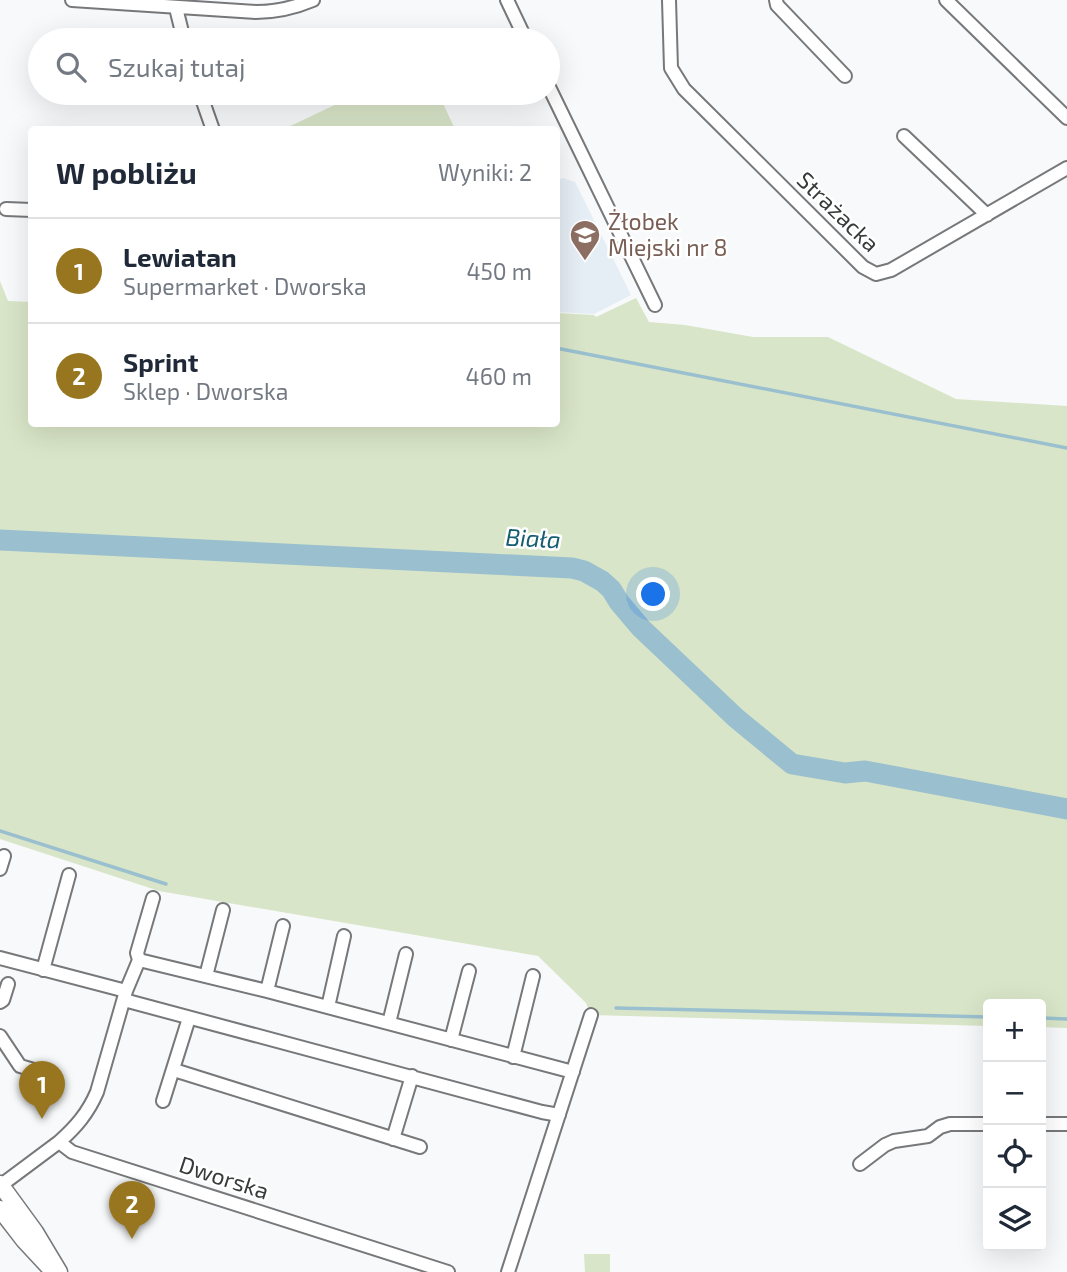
<!DOCTYPE html>
<html lang="pl">
<meta charset="utf-8">
<style>
body{margin:0;font-family:"Exo 2",sans-serif;background:#f2f2f3;color:#1f2937}
.controls{position:absolute;right:21px;bottom:21px;display:grid;overflow:hidden;border-radius:7px;box-shadow:0 7px 28px #0002}
.controls button{width:63px;height:63px;display:grid;place-items:center;padding:0;border:0;border-bottom:2px solid #e0e1e3;background:#fff;color:#1f2937;font:35px sans-serif}
.you{position:absolute;left:654px;top:595px;width:24px;height:24px;margin:-18px;border:5px solid #fff;border-radius:50%;background:#1a73e8;box-shadow:0 0 0 10px #1a73e833}
.badge{display:grid;place-items:center;width:46px;height:46px;border-radius:50%;background:#98761f;color:#fff;font-size:23px;font-weight:700}
.pin{position:absolute;translate:-50% -58px;filter:drop-shadow(0 2px 4px #0008)}
.pin::after{content:'';position:absolute;top:37px;width:24px;height:21px;background:inherit;clip-path:polygon(0 0,100% 0,50% 100%)}
.list{margin:0;padding:0;list-style:none}
h2{display:flex;justify-content:space-between;align-items:center;height:91px;margin:0;padding:0 28px;font-size:30px}
h2 small{font-size:23px;font-weight:400;color:#747a83}
.list li{display:grid;grid-template-columns:46px 1fr auto;gap:21px;align-items:center;box-sizing:border-box;height:105px;padding:0 28px;border-top:2px solid #e0e1e3}
.list b{display:block;font-size:26px;white-space:nowrap}
.list p{margin:0;font-size:23px;white-space:nowrap;color:#747a83}
.list em{font-size:23px;font-style:normal;color:#747a83}
.icon{flex:none;width:38px;height:38px;fill:none;stroke:currentColor;stroke-width:2;stroke-linecap:round;stroke-linejoin:round}
.map{position:relative;flex:none;width:1067px;height:1272px;overflow:hidden}
.search{position:absolute;background:#fff;box-shadow:0 7px 28px #0002;left:28px;top:28px;width:532px;height:77px;display:flex;align-items:center;gap:18px;box-sizing:border-box;padding:0 24px;border-radius:38px;color:#747a83;font-size:26px}
.panel{position:absolute;background:#fff;box-shadow:0 7px 28px #0002;left:28px;top:126px;width:532px;height:301px;border-radius:7px}
.map>svg:first-child{display:block}
.built{fill:#e5edf5}
.green{fill:#d9e5c8}
.lines{fill:none;stroke-linecap:round;stroke-linejoin:round}
.stream{stroke:#9ac0cf;stroke-width:3.5}
.river{stroke:#9ac0cf;stroke-width:21}
.minor-casing{stroke:#77787a;stroke-width:16}
.tertiary-casing{stroke:#77787a;stroke-width:19}
.minor{stroke:#fff;stroke-width:12}
.tertiary{stroke:#fff;stroke-width:16}
.labels{text-anchor:middle;stroke-width:5;stroke-linejoin:round;paint-order:stroke}
.street-label{font-size:23px;fill:#383939;stroke:#fff}
.education-label{font-size:23px;fill:#785e54;stroke:#fff;text-anchor:start}
.water-label{font-size:24px;font-style:italic;fill:#155d73;stroke:#fff}
</style>
<div class="map">
<svg width="1067" height="1272" viewBox="0 0 1067 1272">
<rect width="100%" height="100%" fill="#f7f9fb"/>
<!-- built -->
<path class="built" d="M 563,178 L 575,182 L 631,295 L 594,314 L 557,312 L 556,181 Z"/>
<!-- green -->
<path class="green" d="M 360,93 L 438,93 L 455,129 L 284,129 Z
M 0,281 L 8,301 L 31,302 L 32,424 L 556,424 L 557,313 L 594,315 L 596,317 L 636,298 L 649,322 L 685,325 L 753,337 L 828,337 L 956,399 L 1067,406 L 1067,1028 L 1041,1027 L 1041,1004 L 988,1004 L 988,1026 L 591,1015 L 586,1003 L 538,956 L 159,891 L 0,839 Z
M 584,1254 L 610,1254 L 610,1272 L 585,1272 Z"/>
<g class="lines">
<!-- stream -->
<path class="stream" d="M 556,348 L 1067,448
M 0,831 L 166,884
M 616,1008 L 988,1017
M 1041,1018 L 1067,1019"/>
<!-- river -->
<path class="river" d="M 0,540 L 572,568 L 584,571 L 602,581 L 611,589 L 619,602 L 641,628 L 736,718 L 792,764 L 845,773 L 865,771 L 1067,809"/>
<!-- minor casing -->
<g class="minor-casing">
<path id="minor" d="M 72,0 L 256,12 C 277,12 294,8 313,0
M 507,0 L 526,40
M 669,0 L 671,68 L 684,89 L 863,267 L 876,274 L 891,270 L 1067,168
M 776,0 L 777,5 L 845,76
M 946,0 L 1067,118
M 176,8 L 184,40
M 548,85 L 655,305
M 200,93 L 213,130
M 904,136 L 987,215
M 6,209 L 32,210
M 0,869 L 4,856
M 0,958 L 126,991
M 139,960 L 267,991 L 573,1072
M 43,970 L 69,875
M 206,976 L 223,910
M 267,991 L 283,926
M 124,1000 L 542,1112 L 559,1115
M 0,1002 L 3,1000 L 8,984
M 328,1007 L 344,936
M 389,1023 L 406,954
M 0,1036 L 20,1066 L 44,1073
M 451,1040 L 469,971
M 513,1057 L 533,976
M 174,1070 L 420,1147
M 163,1101 L 189,1018
M 1041,1124 L 1067,1124
M 393,1139 L 412,1076
M 59,1142 C 76,1127 88,1113 97,1092 L 126,991 L 139,960 L 137,953 L 153,898
M 860,1164 L 885,1145 L 894,1141 L 928,1136 L 940,1127 L 950,1124 L 988,1124
M 0,1186 L 59,1142 L 72,1152 L 448,1272
M 508,1272 L 591,1015"/>
</g>
<!-- tertiary casing -->
<g class="tertiary-casing">
<path id="tertiary" d="M 0,1184 L 35,1232 L 59,1272
M 0,1209 L 24,1240 L 50,1268"/>
</g>
<!-- minor -->
<use href="#minor" class="minor"/>
<!-- tertiary -->
<use href="#tertiary" class="tertiary"/>
</g>
<!-- icons -->
<defs>
<g id="school-pin" transform="scale(1.575)"><path d="M0 17L-7.5 6A9.5 9.5 0 1 1 7.5 6Z" fill="#8d6e63" stroke="#fff"/><path d="M0-5L7-2L0 1L-7-2ZM-4 1L0 2.5L4 1V4Q0 6-4 4Z" fill="#fff"/></g>
</defs>
<g fill-rule="evenodd">
<use href="#school-pin" x="585" y="235"/>
</g>
<g class="labels">
<!-- street labels -->
<g class="street-label">
<text transform="translate(838 212) rotate(44)" y="8">Strażacka</text>
<text transform="translate(224 1178) rotate(18)" y="8">Dworska</text>
</g>
<!-- education labels -->
<g class="education-label">
<text x="608" y="230">Żłobek<tspan x="608" dy="26">Miejski nr 8</tspan></text>
</g>
<!-- water labels -->
<g class="water-label">
<text transform="translate(533 539) rotate(3)" y="8">Biała</text>
</g>
</g>
</svg>
<div class="controls">
<button>+</button>
<button>−</button>
<button><svg class="icon" aria-label="locate" viewBox="0 0 24 24"><circle cx="12" cy="12" r="6"/><path d="M12 2v4M12 18v4M2 12h4M18 12h4"/></svg></button>
<button><svg class="icon" aria-label="layers" viewBox="0 0 24 24"><path d="M12 4l9 5-9 5-9-5zM3 14l9 5 9-5"/></svg></button>
</div>
<div class="you"></div>
<div class="pin badge" style="left:42px;top:1119px">1</div>
<div class="pin badge" style="left:132px;top:1239px">2</div>
<div class="search"><svg class="icon" aria-label="search" viewBox="0 0 24 24"><circle cx="10" cy="10" r="6"/><path d="M15 15l6 6"/></svg>Szukaj tutaj</div>
<section class="panel">
<h2>W pobliżu<small>Wyniki: 2</small></h2>
<ul class="list">
<li><span class="badge">1</span><div><b>Lewiatan</b><p>Supermarket · Dworska</p></div><em>450 m</em></li>
<li><span class="badge">2</span><div><b>Sprint</b><p>Sklep · Dworska</p></div><em>460 m</em></li>
</ul>
</section>
</div>
